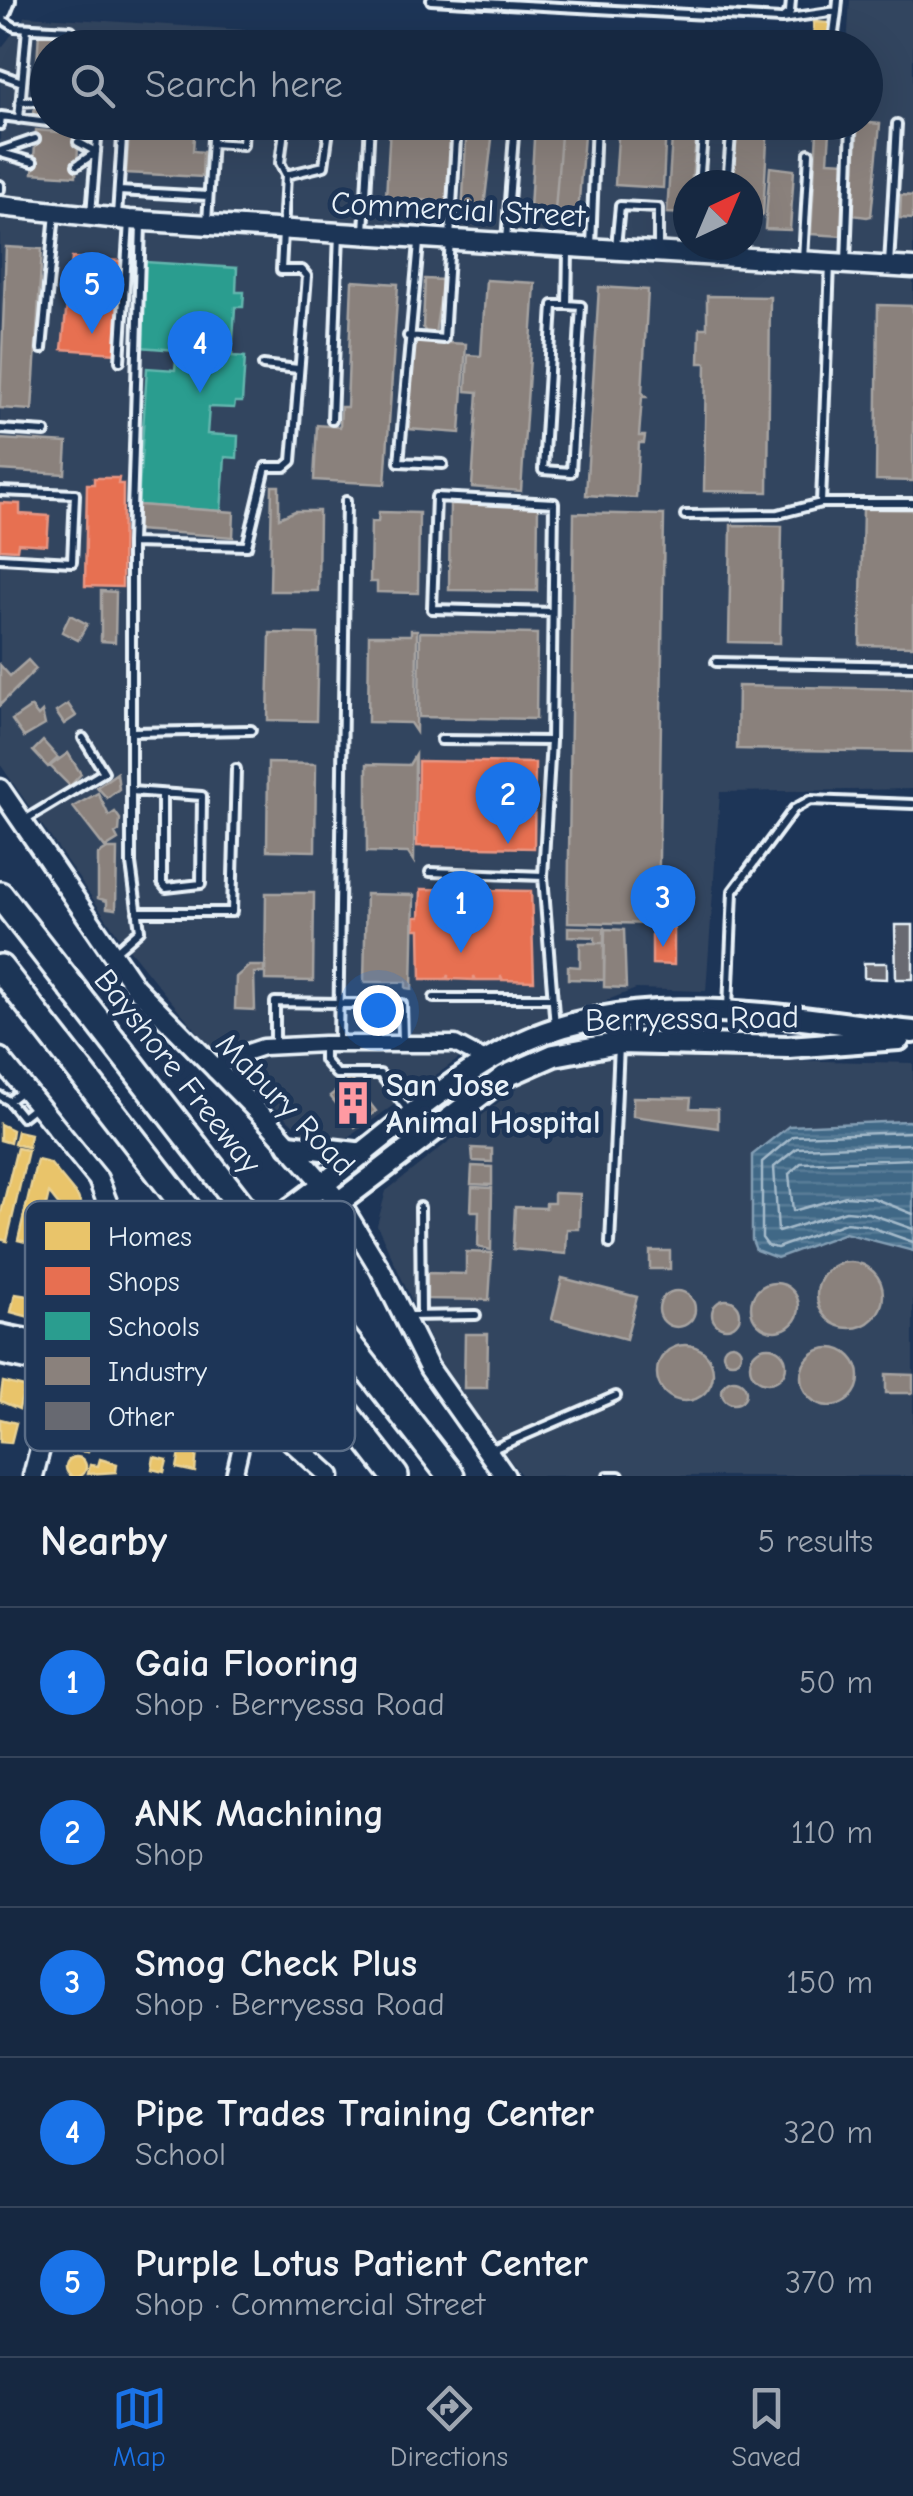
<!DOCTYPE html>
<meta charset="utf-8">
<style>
body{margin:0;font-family:"Comic Neue",sans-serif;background:#23344c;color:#f1f3f6}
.compass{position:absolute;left:673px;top:170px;width:90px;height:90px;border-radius:50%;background:#162841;box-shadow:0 10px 40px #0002;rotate:44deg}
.you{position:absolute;left:378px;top:1010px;width:35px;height:35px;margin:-25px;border:8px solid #fff;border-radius:50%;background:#1a73e8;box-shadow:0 0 0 15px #1a73e833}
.badge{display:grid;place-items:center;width:65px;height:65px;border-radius:50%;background:#1a73e8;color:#fff;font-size:32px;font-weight:700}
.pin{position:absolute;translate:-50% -82px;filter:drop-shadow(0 2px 5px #0008)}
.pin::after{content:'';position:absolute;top:52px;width:35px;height:30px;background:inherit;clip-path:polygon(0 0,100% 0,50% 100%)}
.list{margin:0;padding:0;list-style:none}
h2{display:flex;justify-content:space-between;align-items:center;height:130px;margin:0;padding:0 40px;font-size:42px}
h2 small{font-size:32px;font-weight:400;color:#9ea6b1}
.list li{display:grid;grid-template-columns:65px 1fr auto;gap:30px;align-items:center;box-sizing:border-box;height:150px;padding:0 40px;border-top:2px solid #35445a}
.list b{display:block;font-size:38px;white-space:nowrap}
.list p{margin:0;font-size:32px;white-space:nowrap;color:#9ea6b1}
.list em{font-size:32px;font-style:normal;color:#9ea6b1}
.icon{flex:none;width:55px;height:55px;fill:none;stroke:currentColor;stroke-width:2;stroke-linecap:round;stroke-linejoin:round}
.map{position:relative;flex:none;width:913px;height:1476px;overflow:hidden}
.search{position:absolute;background:#162841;box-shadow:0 10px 40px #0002;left:30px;right:30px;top:30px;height:110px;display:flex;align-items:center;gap:25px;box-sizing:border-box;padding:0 35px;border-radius:55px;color:#9ea6b1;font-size:38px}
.sheet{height:880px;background:#162841}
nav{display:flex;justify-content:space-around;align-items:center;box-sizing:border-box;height:140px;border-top:2px solid #35445a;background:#162841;font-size:28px;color:#9ea6b1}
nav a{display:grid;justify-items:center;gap:5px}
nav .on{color:#1a73e8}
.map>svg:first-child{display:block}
.built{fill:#33455f;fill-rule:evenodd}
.water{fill:url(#water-rules);stroke:#839eb4;stroke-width:2.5}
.homes{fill:#e9c46a;stroke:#e9d295;stroke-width:2.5;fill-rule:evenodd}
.shops{fill:#e76f51;stroke:#e79683;stroke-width:2.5}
.schools{fill:#2a9d8f;stroke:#63b6ae;stroke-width:2.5}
.industry{fill:#8a817c;stroke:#a6a3a1;stroke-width:2.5}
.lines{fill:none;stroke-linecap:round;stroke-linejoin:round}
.shore{stroke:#a4baca;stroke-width:2.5}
.building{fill:#676971;stroke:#e8f1f8;stroke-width:2.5}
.service-casing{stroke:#e8f1f8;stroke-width:14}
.minor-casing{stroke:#e8f1f8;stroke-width:21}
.tertiary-casing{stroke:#e8f1f8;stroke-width:25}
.secondary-casing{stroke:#e8f1f8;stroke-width:25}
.primary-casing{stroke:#e8f1f8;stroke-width:28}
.motorway-casing{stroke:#e8f1f8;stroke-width:32}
.service{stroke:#1d3557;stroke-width:6}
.minor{stroke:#1d3557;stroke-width:14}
.tertiary{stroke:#1d3557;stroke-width:18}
.secondary{stroke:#1d3557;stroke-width:18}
.primary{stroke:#1d3557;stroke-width:20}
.motorway{stroke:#1d3557;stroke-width:25}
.primary-bridge-casing{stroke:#e8f1f8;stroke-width:28;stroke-linecap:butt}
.primary-bridge{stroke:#1d3557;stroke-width:20}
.labels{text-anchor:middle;stroke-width:10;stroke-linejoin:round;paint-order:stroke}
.street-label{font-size:32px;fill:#e8f1f8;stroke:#1d3557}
.poi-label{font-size:32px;font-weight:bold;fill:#e8f1f8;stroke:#1d3557;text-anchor:start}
.key{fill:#1d3557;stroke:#5a6d87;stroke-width:2.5}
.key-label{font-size:28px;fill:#e8f1f8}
</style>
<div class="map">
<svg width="913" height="1476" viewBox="0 0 913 1476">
<defs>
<pattern id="water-rules" width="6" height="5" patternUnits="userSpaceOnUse" patternTransform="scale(2.5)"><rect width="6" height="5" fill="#3f6786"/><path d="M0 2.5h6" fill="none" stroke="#5b7d98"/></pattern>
</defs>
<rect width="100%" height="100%" fill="#1d3557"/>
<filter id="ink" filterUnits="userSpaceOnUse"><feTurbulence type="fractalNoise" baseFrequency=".01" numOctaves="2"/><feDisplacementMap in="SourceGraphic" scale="20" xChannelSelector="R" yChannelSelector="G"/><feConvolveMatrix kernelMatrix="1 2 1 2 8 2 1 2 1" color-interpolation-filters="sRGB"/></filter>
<g filter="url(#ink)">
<!-- built -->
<path class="built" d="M 850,0 L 913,0 L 913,789 L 720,792 L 706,991 L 636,989 L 464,1055 L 346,1139 L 315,1144 L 224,1062 L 165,994 L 117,934 L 0,764 L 0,50 L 26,16 L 515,47 L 48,48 L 48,122 L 866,122 L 866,48 L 847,47 ZM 688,185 L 748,185 L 748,245 L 688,245 Z
M 592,1056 L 913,1063 L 913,1476 L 522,1476 L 448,1379 L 377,1225 L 386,1191 L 543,1067 Z"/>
<!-- water -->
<path class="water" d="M 908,1121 L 913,1123 L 913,1251 L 845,1233 L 777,1258 L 756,1250 L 752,1240 L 752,1155 L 789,1126 Z"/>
<!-- homes -->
<path class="homes" d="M 814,22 L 829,23 L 828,42 L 813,41 Z
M 0,1124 L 12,1130 L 10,1143 L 0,1140 Z
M 17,1131 L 30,1134 L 28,1147 L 14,1144 Z
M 17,1148 L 28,1150 L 7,1241 L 0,1239 L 0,1217 Z
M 37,1160 L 50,1163 L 78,1197 L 96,1248 L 92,1258 L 18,1240 ZM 49,1193 L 60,1207 L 69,1232 L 62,1230 L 49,1209 L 44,1215 Z
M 15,1294 L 72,1303 L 68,1320 L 54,1316 L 52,1323 L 11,1312 Z
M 3,1382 L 24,1387 L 19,1409 L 0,1401 Z
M 0,1419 L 16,1423 L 11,1443 L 0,1442 Z
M 77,1426 L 99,1431 L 97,1439 L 92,1437 L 88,1452 L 72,1450 Z
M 181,1447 L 197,1450 L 195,1472 L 177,1468 Z
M 154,1457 L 167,1460 L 164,1472 L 152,1469 Z
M66 1467a10 10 0 1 1 20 0a10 10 0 1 1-20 0Z
M 100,1459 L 117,1464 L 116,1472 L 88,1474 L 90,1465 L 98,1466 Z"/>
<!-- shops -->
<path class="shops" d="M 92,41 L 123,43 L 123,48 L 91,48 Z
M 72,258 L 121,261 L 116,353 L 62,349 Z
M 94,478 L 119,478 L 118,484 L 123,484 L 122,587 L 85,586 L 87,484 L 94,484 Z
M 0,503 L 20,504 L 20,514 L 49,516 L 47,545 L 18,543 L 17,550 L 0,549 Z
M 418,761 L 535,763 L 534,848 L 417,846 Z
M 421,889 L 531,891 L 534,981 L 503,980 L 501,976 L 501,980 L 476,980 L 474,976 L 474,980 L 448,979 L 448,975 L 446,979 L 421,979 L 420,929 L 415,929 L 415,917 L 420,917 Z
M 652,929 L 674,929 L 674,965 L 652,964 Z"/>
<!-- schools -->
<path class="schools" d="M 145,262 L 237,268 L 236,292 L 244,292 L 243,307 L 235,307 L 232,356 L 245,357 L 242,402 L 235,402 L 234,408 L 209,407 L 207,434 L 238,436 L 237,458 L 225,457 L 221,511 L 138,505 L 147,368 L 175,370 L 177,350 L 140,347 Z"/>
<!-- industry -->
<path class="industry" d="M 39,31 L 59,33 L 58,48 L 48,48 L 48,117 L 34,116 Z
M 366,38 L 472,45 L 472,48 L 366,48 Z
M 130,122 L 195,122 L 193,151 L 203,152 L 202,177 L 126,173 Z
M 467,122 L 494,122 L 483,216 L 462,215 Z
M 535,122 L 562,122 L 555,211 L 530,209 Z
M 562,122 L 585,122 L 578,213 L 555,211 Z
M 619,122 L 666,122 L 663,188 L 615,185 Z
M 673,122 L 698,122 L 688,214 L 667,213 Z
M 737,122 L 768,122 L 763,215 L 748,214 L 748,185 L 733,185 Z
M 858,122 L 880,124 L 871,216 L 867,217 L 852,215 Z
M 390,125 L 451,129 L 447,202 L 386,198 Z
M 36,130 L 79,134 L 76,176 L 33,173 Z
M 817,132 L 830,132 L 828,161 L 846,162 L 842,236 L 811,234 Z
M 770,167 L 794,170 L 790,230 L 765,229 Z
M 901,195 L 913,196 L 913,219 L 900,218 Z
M 6,247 L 42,249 L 32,410 L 0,408 Z
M 425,279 L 443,280 L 435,334 L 426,333 L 423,327 Z
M 486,280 L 535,283 L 521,491 L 472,487 L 478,392 L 466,391 L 468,355 L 481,356 Z
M 352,281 L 398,284 L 385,484 L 314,480 L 317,425 L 340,427 L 341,407 L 347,407 Z
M 599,287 L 648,290 L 642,392 L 646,397 L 642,397 L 639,436 L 645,436 L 644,443 L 639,443 L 636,498 L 586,495 Z
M 707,296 L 770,297 L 768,492 L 704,491 L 706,363 L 699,363 L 700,328 L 707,328 Z
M 878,305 L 913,306 L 913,481 L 876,480 Z
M 415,341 L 466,344 L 460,433 L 409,429 L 412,380 L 408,379 L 412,375 Z
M 0,439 L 67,443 L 65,474 L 0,470 Z
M 272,486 L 279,486 L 279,518 L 295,511 L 319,511 L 318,591 L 270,591 Z
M 450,504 L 538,506 L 537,591 L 449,590 Z
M 138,505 L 234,512 L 233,537 L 137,530 Z
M 863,509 L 913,510 L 913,646 L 860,645 Z
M 379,512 L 419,513 L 418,593 L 377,592 L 377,582 L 370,582 L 371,522 L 378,522 Z
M 574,513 L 664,515 L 658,924 L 568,922 Z
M 731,525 L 782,526 L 780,643 L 729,642 Z
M 101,591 L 116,592 L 115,642 L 101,641 Z
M 70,615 L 87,624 L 78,640 L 62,632 Z
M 411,630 L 417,630 L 416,732 L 410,723 L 368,722 L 369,635 L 411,635 Z
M 420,632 L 537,634 L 536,719 L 419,717 Z
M 270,633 L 318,634 L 316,721 L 268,720 Z
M 28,660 L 36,669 L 0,705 L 0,665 L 10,676 Z
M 738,686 L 913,689 L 913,752 L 737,749 Z
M 68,704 L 76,716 L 64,724 L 56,712 Z
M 31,707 L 38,716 L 42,712 L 45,725 L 24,737 L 12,720 Z
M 43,741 L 58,758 L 48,767 L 33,751 Z
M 68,753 L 81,774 L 70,786 L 50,766 Z
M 415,755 L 414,862 L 408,853 L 367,852 L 367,764 L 409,765 Z
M 268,763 L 316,764 L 315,851 L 267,850 Z
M 117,773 L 119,789 L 107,798 L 97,787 Z
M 98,793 L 109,816 L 115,812 L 120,819 L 119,831 L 115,834 L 118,840 L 105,848 L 73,807 Z
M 107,849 L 117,849 L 116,909 L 107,908 L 107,901 L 98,898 L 98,855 Z
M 266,893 L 314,893 L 313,981 L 265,980 Z
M 366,894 L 414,895 L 412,989 L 406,988 L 406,982 L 364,982 Z
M 568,927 L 604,928 L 604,943 L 595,943 L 595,937 L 568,936 Z
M 605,929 L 624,930 L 626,988 L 604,987 Z
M 580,943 L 604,943 L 604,980 L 568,979 L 568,966 L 580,967 Z
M 249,966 L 264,966 L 264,973 L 254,973 L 255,1010 L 235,1009 L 236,977 Z
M 351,1079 L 376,1111 L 355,1127 L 330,1096 Z
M 633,1097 L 691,1098 L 690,1108 L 718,1109 L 718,1128 L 633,1116 Z
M 472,1148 L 492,1149 L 492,1162 L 473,1161 Z
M 472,1166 L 492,1167 L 492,1185 L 471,1184 Z
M 472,1187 L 492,1188 L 491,1250 L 478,1247 L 479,1211 L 471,1211 Z
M 554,1193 L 580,1194 L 579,1229 L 567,1229 L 566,1254 L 513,1249 L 515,1207 L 546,1208 L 546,1203 L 554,1203 Z
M 650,1251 L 670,1251 L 670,1269 L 650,1269 Z
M 466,1252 L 492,1253 L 489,1300 L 427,1299 L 427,1273 L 466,1274 Z
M817 1295a33 33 0 1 1 66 0a33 33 0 1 1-66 0Z
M 562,1278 L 637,1297 L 626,1339 L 552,1319 Z
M751 1307a24 24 0 1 1 48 0a24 24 0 1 1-48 0Z
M659 1309a18 18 0 1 1 36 0a18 18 0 1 1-36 0Z
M712 1314a14 14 0 1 1 28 0a14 14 0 1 1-28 0Z
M 465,1334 L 488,1334 L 487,1388 L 464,1388 Z
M723 1353a9 9 0 1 1 18 0a9 9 0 1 1-18 0Z
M657 1373a28 28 0 1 1 56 0a28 28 0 1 1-56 0Z
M750 1365a18 18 0 1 1 36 0a18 18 0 1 1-36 0Z
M801 1377a29 29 0 1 1 58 0a29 29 0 1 1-58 0Z
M 886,1374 L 913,1375 L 913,1393 L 886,1393 Z
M722 1392a12 12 0 1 1 24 0a12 12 0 1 1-24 0Z"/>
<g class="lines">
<!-- shore -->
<path class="shore" d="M 913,1132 L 793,1136 L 762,1162 L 762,1238 L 768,1246 L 777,1248 L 845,1223 L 865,1225 L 913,1242
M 913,1144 L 797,1148 L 774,1167 L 778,1232 L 846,1211 L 868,1213 L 913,1229
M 913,1159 L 801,1163 L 789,1174 L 793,1211 L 846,1196 L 873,1198 L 913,1214"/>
</g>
<!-- building -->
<path class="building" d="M 895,925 L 913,925 L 913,979 L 896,979 Z
M 864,963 L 887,963 L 887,979 L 864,978 Z"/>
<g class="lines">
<!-- service casing -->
<g class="service-casing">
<path id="service" d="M 431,0 L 781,19 L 790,12 L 791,0
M 0,18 L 15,27 L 71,30 L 70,48
M 782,19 L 837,11 L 838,0
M 58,44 L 70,45
M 127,48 L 128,40 L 245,48
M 832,48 L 837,11
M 0,74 L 22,82
M 20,102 L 35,101
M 19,119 L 27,28
M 63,122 L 98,126 L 91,214
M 0,125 L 1,116 L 48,122
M 212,143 L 243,145 L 244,122
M 0,151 L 35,139
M 1,153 L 33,162
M 77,165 L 96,152 L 78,142
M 286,175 L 324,166 L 330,122
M 0,185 L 0,189
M 699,185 L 704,122
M 727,185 L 732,122
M 119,191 L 208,196
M 117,216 L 123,122
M 207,223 L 213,122
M 364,232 L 370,122
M 506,241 L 515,122
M 419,243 L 399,462 L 443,464
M 591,246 L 596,122
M 616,247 L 620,206 L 658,208 L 658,251
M 803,259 L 809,153
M 846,262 L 851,124
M 889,265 L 897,124
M 567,305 L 581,306 L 571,472 L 543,470 L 553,305 L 567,305 L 568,251
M 408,336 L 444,339 L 457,122
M 42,349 L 55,213
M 120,361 L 129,221
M 263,365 L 298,369
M 332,420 L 339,233
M 0,429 L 45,432
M 0,491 L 75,494 L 72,562 L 0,558
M 821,503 L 913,503
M 685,515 L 778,514 L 821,503 L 830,263
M 131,543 L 141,224
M 552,612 L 432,609 L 436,497 L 554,503 L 551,741 L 543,876 L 555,1027
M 716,662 L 913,666
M 131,732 L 251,730
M 441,740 L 551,741
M 131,791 L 202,796 L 201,884 L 166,888 L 162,883 L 162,794
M 23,821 L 104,772 L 83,738
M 430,872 L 543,876
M 137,912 L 232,912 L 236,769
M 115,952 L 140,930 L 131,864 L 131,543 L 247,546 L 266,467 L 285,467 L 292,461 L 307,276 L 302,270 L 281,270 L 286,175 L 280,163 L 285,122
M 434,998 L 552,998
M 728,1008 L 733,891 L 794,809 L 810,800 L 913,804
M 338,1043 L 346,501
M 275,1045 L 275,1002 L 402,1004 L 403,1041
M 324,1045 L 324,1060 L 336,1074 L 380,1074 L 408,1110
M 0,1096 L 9,1101 L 23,1090
M 9,1101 L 22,1117 L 36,1106
M 420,1207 L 421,1316
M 610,1244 L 619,1045
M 405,1316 L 476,1315
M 128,1379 L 162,1379 L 196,1389 L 212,1373
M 488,1451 L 616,1396
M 608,1476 L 619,1476"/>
</g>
<!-- minor casing -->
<g class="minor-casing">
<path id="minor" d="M 215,1071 L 227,1059 L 263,1047 L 324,1044 L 455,1044 L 487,1061
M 234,1476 L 245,1429 L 255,1410"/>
</g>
<!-- tertiary casing -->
<g class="tertiary-casing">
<path id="tertiary" d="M 0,789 L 135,987 L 272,1126 L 340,1203 L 380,1269 L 429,1368 L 505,1476
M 0,1058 L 98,1179 L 132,1266 L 188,1348 L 330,1476
M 33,1476 L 61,1367"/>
</g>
<!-- secondary casing -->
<g class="secondary-casing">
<path id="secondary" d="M 0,206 L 129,220 L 913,268"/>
</g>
<!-- primary casing -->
<g class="primary-casing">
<path id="primary" d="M 0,10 L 4,0
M 289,1145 L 364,1154
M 293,1207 C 364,1156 431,1091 508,1049 C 630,984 783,1017 913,1032
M 308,1226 L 504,1077 L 554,1055 L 619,1043 L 788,1047 L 899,1039
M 0,1335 C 122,1363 133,1331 224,1261
M 0,1353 C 101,1377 129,1368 209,1302"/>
</g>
<!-- motorway casing -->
<g class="motorway-casing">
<path id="motorway" d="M 0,895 L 451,1476
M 0,968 L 395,1476"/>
</g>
<!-- service -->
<use href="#service" class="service"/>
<!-- minor -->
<use href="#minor" class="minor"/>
<!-- tertiary -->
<use href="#tertiary" class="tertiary"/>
<!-- secondary -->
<use href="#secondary" class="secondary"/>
<!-- primary -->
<use href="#primary" class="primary"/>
<!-- motorway -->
<use href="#motorway" class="motorway"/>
<!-- primary-bridge casing -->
<g class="primary-bridge-casing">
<path id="primary-bridge" d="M 224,1261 L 293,1207
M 209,1302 L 308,1226"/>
</g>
<!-- primary-bridge -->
<use href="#primary-bridge" class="primary-bridge"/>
</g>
</g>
<!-- icons -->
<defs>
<g id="building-bare" transform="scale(3.45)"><path d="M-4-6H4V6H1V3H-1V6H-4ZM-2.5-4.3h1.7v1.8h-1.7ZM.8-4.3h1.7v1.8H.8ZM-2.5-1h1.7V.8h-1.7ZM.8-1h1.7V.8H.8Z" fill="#ff9aa2" stroke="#1d3557" stroke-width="2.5" paint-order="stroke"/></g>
</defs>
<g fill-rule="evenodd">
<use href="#building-bare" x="353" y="1103"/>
</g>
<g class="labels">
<!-- street labels -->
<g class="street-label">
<text transform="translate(458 209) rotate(3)" y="11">Commercial Street</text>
<text transform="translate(692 1018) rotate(-1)" y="11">Berryessa Road</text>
<text transform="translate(178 1071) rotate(52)" y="11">Bayshore Freeway</text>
<text transform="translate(286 1104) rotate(46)" y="11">Mabury Road</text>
</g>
<!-- poi labels -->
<g class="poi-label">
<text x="386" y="1096">San Jose<tspan x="386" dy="37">Animal Hospital</tspan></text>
</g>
</g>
<!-- legend -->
<rect x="25" y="1201" width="330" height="250" rx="15" class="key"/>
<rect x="45" y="1222" width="45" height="28" fill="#e9c46a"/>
<rect x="45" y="1267" width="45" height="28" fill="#e76f51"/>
<rect x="45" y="1312" width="45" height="28" fill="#2a9d8f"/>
<rect x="45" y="1357" width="45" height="28" fill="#8a817c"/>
<rect x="45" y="1402" width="45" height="28" fill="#676971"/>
<g class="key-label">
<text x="108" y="1246">Homes</text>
<text x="108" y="1291">Shops</text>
<text x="108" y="1336">Schools</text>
<text x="108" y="1381">Industry</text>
<text x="108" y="1426">Other</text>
</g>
</svg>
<svg class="compass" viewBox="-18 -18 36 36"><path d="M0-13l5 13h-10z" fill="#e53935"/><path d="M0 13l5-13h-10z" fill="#9ea6b1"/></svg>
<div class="you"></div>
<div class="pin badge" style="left:461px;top:953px">1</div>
<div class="pin badge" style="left:508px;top:844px">2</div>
<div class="pin badge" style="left:663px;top:947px">3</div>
<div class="pin badge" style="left:200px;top:393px">4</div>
<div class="pin badge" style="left:92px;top:334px">5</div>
<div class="search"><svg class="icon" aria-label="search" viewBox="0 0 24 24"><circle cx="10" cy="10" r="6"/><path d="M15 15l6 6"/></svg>Search here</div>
</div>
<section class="sheet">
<h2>Nearby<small>5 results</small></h2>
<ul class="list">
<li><span class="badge">1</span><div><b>Gaia Flooring</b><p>Shop · Berryessa Road</p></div><em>50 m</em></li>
<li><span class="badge">2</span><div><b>ANK Machining</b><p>Shop</p></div><em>110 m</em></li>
<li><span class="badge">3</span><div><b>Smog Check Plus</b><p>Shop · Berryessa Road</p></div><em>150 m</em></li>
<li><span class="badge">4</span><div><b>Pipe Trades Training Center</b><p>School</p></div><em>320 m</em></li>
<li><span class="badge">5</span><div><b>Purple Lotus Patient Center</b><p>Shop · Commercial Street</p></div><em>370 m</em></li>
</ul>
</section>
<nav>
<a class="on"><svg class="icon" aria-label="map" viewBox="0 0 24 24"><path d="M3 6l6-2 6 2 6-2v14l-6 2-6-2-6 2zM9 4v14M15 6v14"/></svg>Map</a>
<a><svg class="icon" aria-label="directions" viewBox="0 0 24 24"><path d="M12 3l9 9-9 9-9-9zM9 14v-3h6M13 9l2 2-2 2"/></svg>Directions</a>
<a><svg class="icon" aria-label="saved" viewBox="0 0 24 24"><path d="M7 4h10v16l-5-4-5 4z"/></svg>Saved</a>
</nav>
